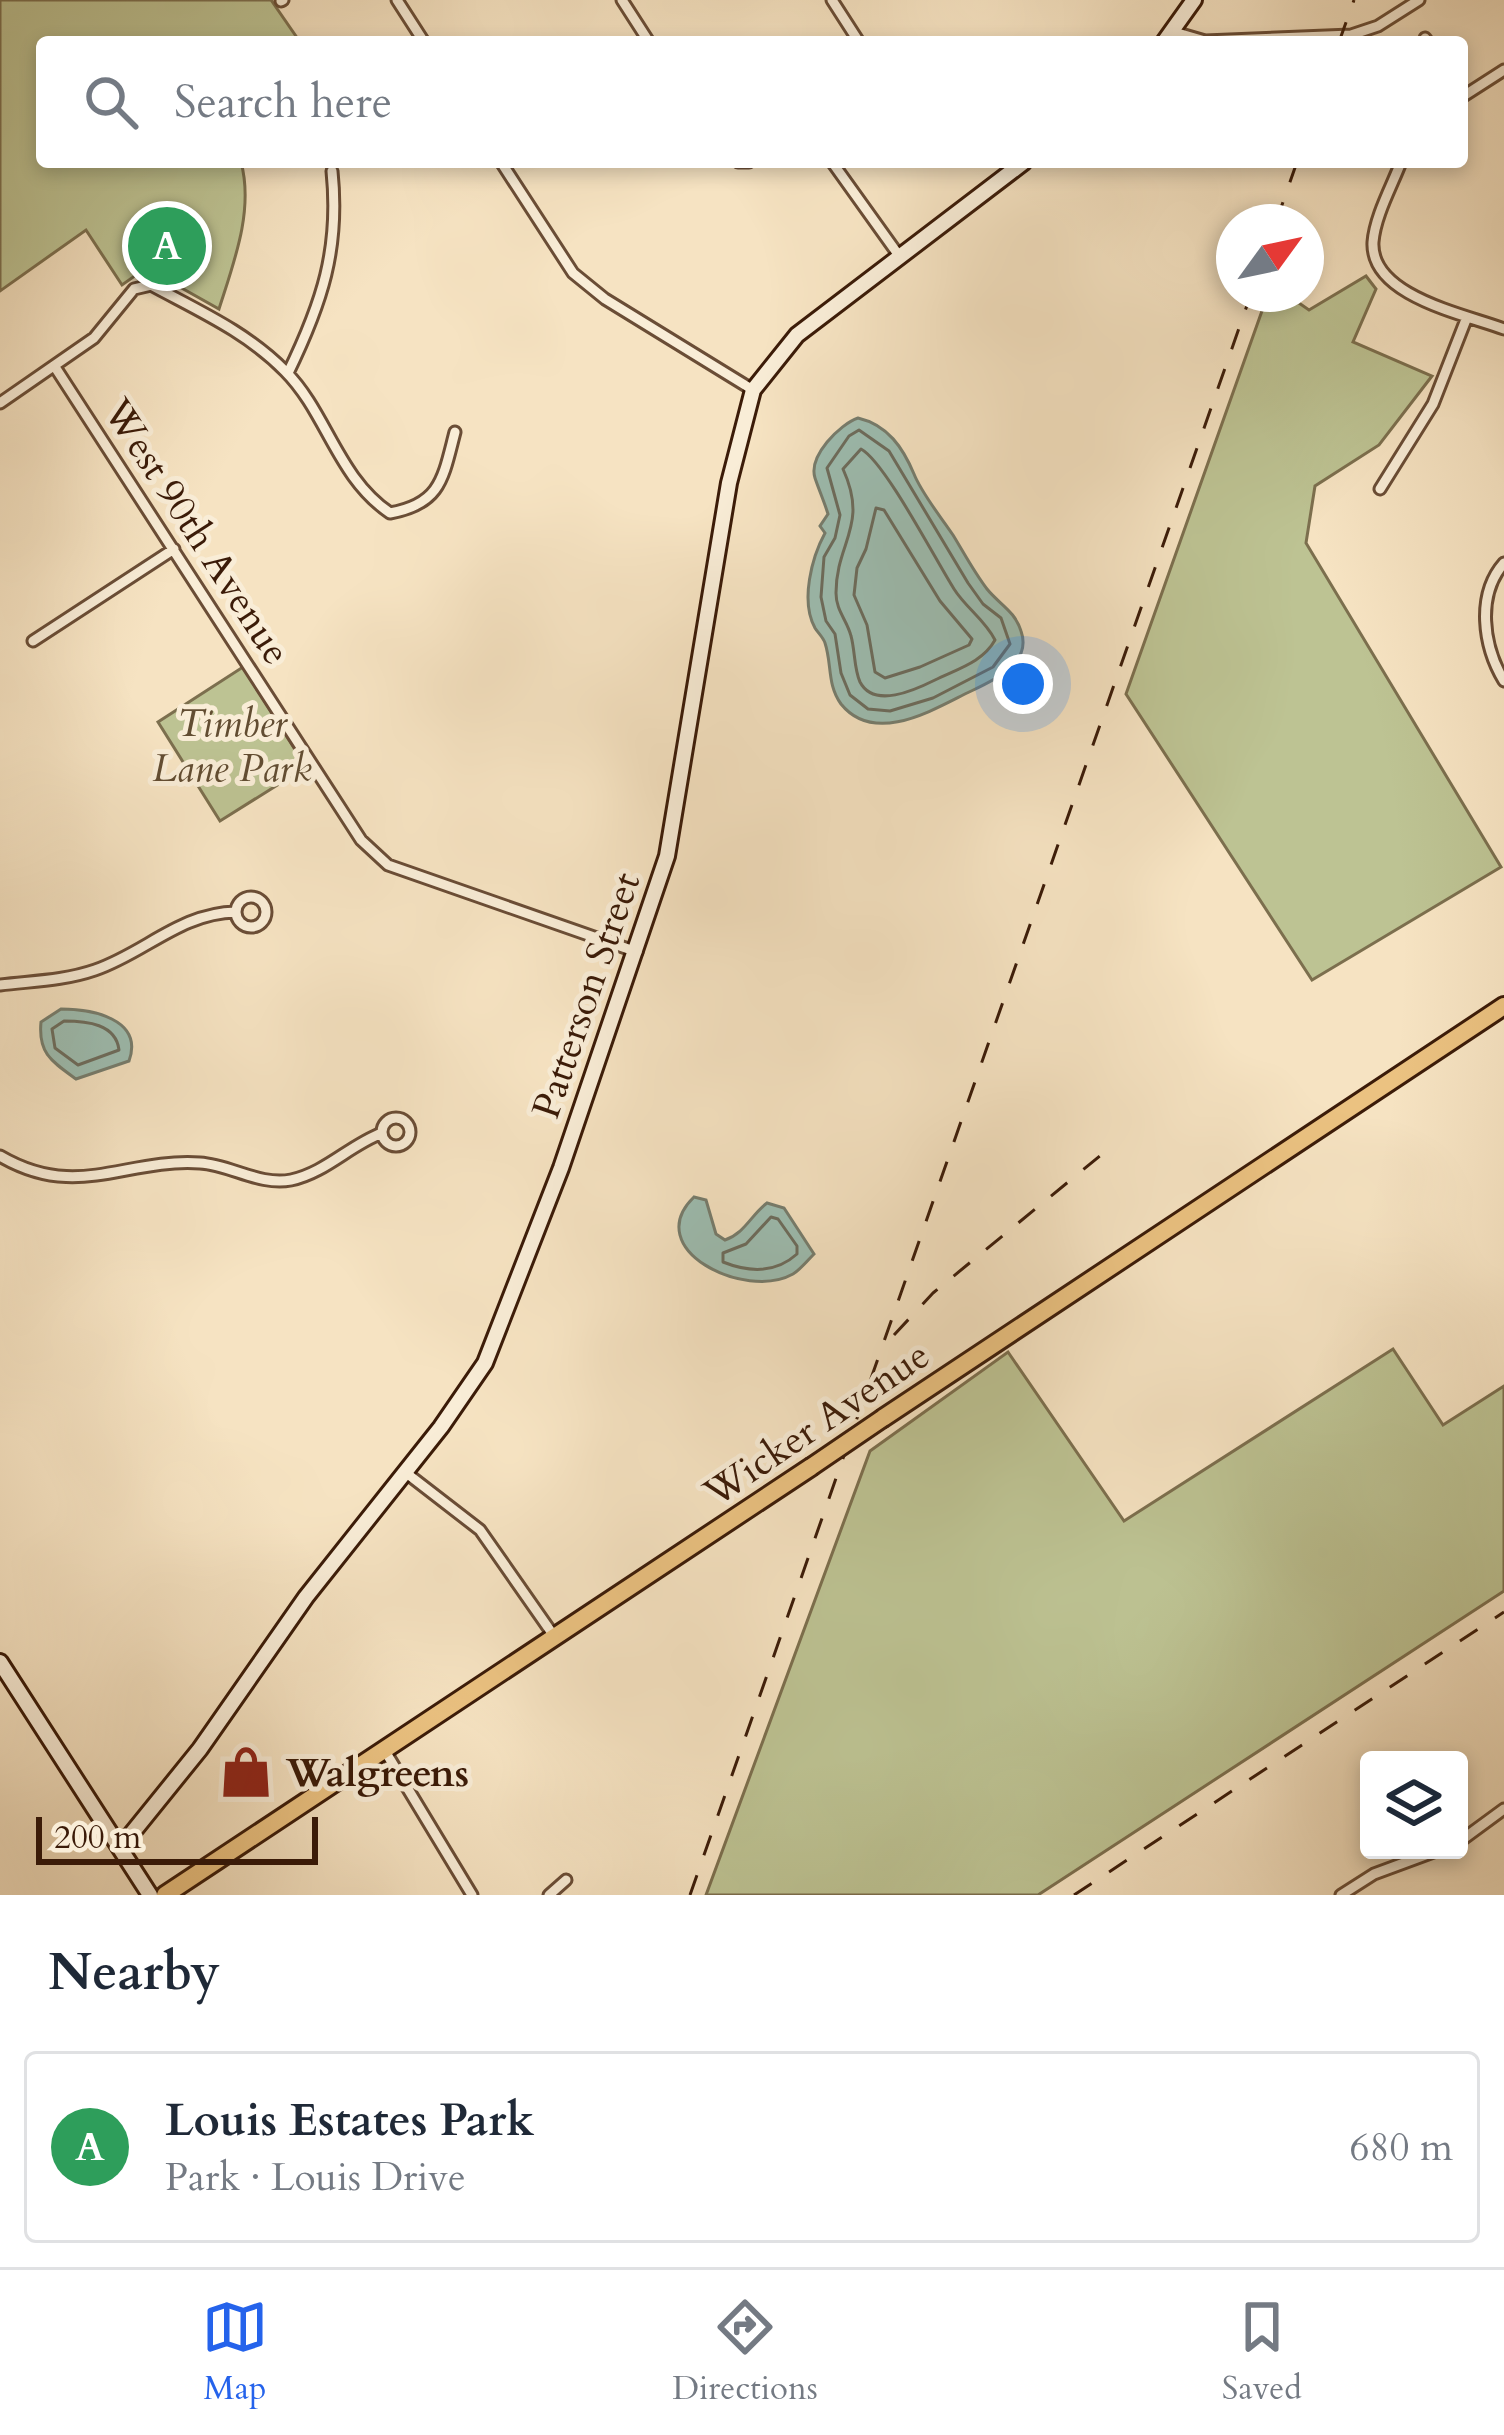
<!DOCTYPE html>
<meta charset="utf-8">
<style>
body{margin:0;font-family:Cardo,serif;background:#f6f6f7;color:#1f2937}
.controls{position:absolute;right:36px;bottom:36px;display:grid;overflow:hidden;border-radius:12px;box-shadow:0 6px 18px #0003}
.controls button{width:108px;height:108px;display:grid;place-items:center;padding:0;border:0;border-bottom:3px solid #e0e1e3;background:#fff;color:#1f2937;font:60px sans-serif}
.compass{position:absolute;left:1216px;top:204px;width:108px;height:108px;border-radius:50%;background:#fff;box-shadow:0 6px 18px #0003;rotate:57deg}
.scale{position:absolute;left:36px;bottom:30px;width:282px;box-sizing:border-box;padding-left:12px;border:6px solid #3b1b08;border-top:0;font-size:33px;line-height:42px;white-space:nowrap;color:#3b1b08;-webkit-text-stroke:9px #f9edd7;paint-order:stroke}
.you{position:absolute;left:1023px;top:684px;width:42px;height:42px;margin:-30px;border:9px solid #fff;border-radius:50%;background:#1a73e8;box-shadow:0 0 0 18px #1a73e833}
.badge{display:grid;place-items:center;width:78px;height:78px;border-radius:50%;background:#2563eb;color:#fff;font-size:39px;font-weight:700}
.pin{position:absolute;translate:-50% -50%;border:6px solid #fff;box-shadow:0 3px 12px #0006}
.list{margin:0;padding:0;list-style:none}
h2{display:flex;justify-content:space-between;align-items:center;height:156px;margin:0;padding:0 48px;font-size:51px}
h2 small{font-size:39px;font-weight:400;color:#747a83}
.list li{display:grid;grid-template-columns:78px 1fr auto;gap:36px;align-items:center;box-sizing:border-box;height:192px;margin:0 24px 24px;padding:0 24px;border:3px solid #e0e1e3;border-radius:12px}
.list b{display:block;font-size:45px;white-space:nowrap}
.list p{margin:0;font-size:39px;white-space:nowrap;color:#747a83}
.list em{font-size:39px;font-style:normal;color:#747a83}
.icon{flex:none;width:66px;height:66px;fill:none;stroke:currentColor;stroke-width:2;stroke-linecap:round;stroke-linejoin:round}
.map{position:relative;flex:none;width:1504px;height:1895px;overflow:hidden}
.search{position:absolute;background:#fff;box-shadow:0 6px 18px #0003;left:36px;right:36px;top:36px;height:132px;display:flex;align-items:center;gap:30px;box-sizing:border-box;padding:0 42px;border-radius:12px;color:#747a83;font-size:45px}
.sheet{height:372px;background:#fff}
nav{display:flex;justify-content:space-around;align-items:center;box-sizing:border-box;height:168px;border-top:3px solid #e0e1e3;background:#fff;font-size:33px;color:#747a83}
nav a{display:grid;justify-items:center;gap:6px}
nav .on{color:#2563eb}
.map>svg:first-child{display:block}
.green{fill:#bdc393;stroke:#7c6f4e;stroke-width:3}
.water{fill:#9dbeb2;stroke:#767d6e;stroke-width:3}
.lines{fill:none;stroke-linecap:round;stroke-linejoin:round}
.shore{stroke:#6c6c5d;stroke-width:3}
.street-casing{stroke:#6a4d36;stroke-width:15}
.secondary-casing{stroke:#3b1b08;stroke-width:20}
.highway-casing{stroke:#3b1b08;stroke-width:22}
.street{stroke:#f9edd7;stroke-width:9}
.secondary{stroke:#f9edd7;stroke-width:14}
.highway{stroke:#ebc281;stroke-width:16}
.rail{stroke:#3b1b08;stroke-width:3;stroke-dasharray:21 21;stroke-linecap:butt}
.highway-bridge-casing{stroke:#3b1b08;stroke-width:22;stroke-linecap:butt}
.highway-bridge{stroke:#ebc281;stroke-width:16}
.labels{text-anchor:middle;stroke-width:10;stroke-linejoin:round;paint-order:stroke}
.street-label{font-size:39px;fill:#3b1b08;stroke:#f9edd7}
.park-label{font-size:39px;font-style:italic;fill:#624d32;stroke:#f9edd7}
.poi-label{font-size:39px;font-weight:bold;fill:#3b1b08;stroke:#f9edd7;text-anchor:start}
</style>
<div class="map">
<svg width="1504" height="1895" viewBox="0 0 1504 1895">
<rect width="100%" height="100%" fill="#f6e3c2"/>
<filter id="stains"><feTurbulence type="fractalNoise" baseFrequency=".00167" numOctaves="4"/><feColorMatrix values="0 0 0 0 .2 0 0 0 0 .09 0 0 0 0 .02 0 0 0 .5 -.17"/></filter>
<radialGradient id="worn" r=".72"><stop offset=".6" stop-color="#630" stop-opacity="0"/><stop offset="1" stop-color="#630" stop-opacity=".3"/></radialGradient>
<!-- green -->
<path class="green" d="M 0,0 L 271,0 L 300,42 L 42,42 L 42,162 L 241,162 C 254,210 234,262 219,309 L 146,268 L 122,285 L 86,230 L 0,291 Z
M 1366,276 L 1376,289 L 1353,342 L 1432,376 L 1379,445 L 1315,486 L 1306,543 L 1501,867 L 1312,980 L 1126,694 L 1268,294 L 1286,294 L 1309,310 Z
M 243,667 L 306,767 L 220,821 L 158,722 Z
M 1393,1349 L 1443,1425 L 1504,1386 L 1504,1591 L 1038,1895 L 706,1895 L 870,1451 L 1008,1352 L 1124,1521 Z"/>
<!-- water -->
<path class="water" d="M 858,418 C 888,425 903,448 914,474 C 922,494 941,517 953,535 C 964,553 974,572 987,589 C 999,604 1015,611 1021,631 C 1033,665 990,682 967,693 C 931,711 874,745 841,704 C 827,685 832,664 825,643 C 823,637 818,633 815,628 C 800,601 812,557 825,533 L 820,526 L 828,514 C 824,501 819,490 815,478 C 808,456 840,424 858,418 Z
M 61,1009 C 92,1009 144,1019 129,1061 L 76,1079 C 51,1061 38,1053 41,1022 Z
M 694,1197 L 706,1200 L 716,1234 L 725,1240 C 745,1233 751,1215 767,1203 L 784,1208 L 814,1254 C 808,1260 800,1270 793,1274 C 745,1301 640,1249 694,1197 Z"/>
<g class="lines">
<!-- shore -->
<path class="shore" d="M 859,430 L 889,451 L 968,583 L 983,604 L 1001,618 L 1010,644 L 993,667 L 933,698 L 890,711 L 868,709 L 850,695 L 841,673 L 835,634 L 826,621 L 821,597 L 824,557 L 835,538 L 840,515 L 827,468 L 849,436 Z
M 861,449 C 885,462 935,559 954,589 C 966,608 985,620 995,640 C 983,662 957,669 935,680 C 915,690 874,709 860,682 C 854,669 855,650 851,636 C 847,620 836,611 836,593 C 836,542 869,526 843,469 Z
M 876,508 L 884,510 L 940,601 L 972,639 L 969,645 L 920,667 L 885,678 L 875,672 L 867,625 L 854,595 L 857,568 L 866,549 Z
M 64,1021 C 87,1021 116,1024 119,1050 L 78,1065 L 55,1048 L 52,1029 Z
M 771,1217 L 778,1219 L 797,1246 L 797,1254 C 775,1274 748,1272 723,1262 L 723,1253 L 746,1244 Z"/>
<!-- street casing -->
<g class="street-casing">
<path id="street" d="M 397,0 L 424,42
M 622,0 L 649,42
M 832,0 L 859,42
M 281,1 L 283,0
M 1174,32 L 1205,41 L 1351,35 L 1378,26 L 1419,0
M 1425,38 L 1428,42
M 1462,97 L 1504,70
M 501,162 L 573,273 L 605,299 L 753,390
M 738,162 L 749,162
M 832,162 L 900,257
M 1401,162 C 1392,186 1375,216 1373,242 C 1370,296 1464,314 1504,329
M 55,367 L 361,840 L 388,865 L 637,952
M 288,373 C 322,303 340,249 332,171
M 0,403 L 94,338 L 134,289 L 151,285 C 197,310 247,332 285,371 C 327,413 337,477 390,513 C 441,504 443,478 455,432
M 1380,489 L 1433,404 L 1467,317
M 1504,563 C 1476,595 1483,646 1504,681
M 33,641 L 174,549
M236 912a15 15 0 1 1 30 0a15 15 0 1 1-30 0Z
M 0,985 C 32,981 63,981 95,970 C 145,953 180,913 236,912
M382 1132a14 14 0 1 1 28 0a14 14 0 1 1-28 0Z
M 0,1156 C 77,1201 124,1158 200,1163 C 231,1165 260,1186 291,1180 C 325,1173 350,1145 382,1133
M 405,1472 L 480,1530 L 554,1636
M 385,1751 L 472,1895
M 1459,1842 L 1504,1809
M 549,1895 L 566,1880
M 1341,1895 L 1374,1874 L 1439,1850"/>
</g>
<!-- secondary casing -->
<g class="secondary-casing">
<path id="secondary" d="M 1164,42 L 1194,0
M 0,1662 L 150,1895
M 120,1848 L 200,1749 L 306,1597 L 441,1427 L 485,1363 L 561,1168 L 667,856 L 729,483 L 753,390 L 797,335 L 1024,162"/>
</g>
<!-- highway casing -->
<g class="highway-casing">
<path id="highway" d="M 883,1418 L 1504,1006
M 165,1895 L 811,1467"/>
</g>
<!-- street -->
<use href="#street" class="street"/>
<!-- secondary -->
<use href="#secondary" class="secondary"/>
<!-- highway -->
<use href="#highway" class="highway"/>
<!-- rail -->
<path class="rail" d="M 1339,42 L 1354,0
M 1276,222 L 1297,162
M 894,1335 L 933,1293 L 1101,1155
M 690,1895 L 1251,294
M 1074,1895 L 1504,1612"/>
<!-- highway-bridge casing -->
<g class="highway-bridge-casing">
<path id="highway-bridge" d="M 811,1467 L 883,1418"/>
</g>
<!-- highway-bridge -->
<use href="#highway-bridge" class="highway-bridge"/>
</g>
<!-- icons -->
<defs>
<g id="shop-bare" transform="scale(4.14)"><path d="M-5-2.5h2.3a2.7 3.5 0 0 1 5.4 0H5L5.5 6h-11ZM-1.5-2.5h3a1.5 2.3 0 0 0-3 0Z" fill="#8f2418" stroke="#f9edd7" stroke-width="2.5" paint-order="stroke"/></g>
</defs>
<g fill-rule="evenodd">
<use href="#shop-bare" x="246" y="1772"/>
</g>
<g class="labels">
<!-- street labels -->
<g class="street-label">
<text transform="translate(198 531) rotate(57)" y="14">West 90th Avenue</text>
<text transform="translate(585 995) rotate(-71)" y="14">Patterson Street</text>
<text transform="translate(816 1423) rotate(-34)" y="14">Wicker Avenue</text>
</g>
<!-- park labels -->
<g class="park-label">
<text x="232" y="736">Timber<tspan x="232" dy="45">Lane Park</tspan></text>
</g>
<!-- poi labels -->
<g class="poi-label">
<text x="286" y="1786">Walgreens</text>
</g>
</g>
<rect width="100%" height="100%" filter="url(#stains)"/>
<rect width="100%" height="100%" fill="url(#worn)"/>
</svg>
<div class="controls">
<button><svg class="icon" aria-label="layers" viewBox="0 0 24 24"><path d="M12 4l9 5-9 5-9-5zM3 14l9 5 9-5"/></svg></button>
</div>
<svg class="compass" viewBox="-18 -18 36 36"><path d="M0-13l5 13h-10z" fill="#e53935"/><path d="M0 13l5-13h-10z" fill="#747a83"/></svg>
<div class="scale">200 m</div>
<div class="you"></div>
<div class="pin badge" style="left:167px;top:246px;background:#2e9e5b">A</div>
<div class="search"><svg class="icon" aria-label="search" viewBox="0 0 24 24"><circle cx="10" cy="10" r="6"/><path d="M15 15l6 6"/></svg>Search here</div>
</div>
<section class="sheet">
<h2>Nearby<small></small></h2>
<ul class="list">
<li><span class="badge" style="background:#2e9e5b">A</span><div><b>Louis Estates Park</b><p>Park · Louis Drive</p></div><em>680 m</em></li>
</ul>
</section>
<nav>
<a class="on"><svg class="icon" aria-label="map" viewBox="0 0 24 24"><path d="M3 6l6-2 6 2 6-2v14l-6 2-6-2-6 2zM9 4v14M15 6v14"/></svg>Map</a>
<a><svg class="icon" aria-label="directions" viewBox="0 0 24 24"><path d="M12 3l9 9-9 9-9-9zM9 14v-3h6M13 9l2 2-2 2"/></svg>Directions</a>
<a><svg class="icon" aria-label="saved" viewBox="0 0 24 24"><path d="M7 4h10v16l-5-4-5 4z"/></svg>Saved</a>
</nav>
